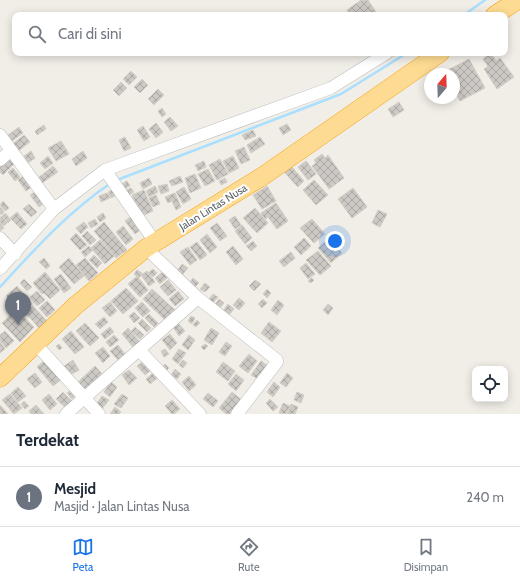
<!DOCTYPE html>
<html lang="id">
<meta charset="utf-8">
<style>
body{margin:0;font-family:Cabin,sans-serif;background:#f2f2f3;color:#1f2937}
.controls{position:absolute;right:12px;bottom:12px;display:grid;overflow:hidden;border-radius:8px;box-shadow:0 2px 10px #0003}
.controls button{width:36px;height:36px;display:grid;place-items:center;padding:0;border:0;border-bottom:1px solid #e0e1e3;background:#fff;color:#1f2937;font:20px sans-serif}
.compass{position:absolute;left:424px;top:68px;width:36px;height:36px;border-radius:50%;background:#fff;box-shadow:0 2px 10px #0003;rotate:19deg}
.you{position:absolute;left:335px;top:241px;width:14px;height:14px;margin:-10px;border:3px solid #fff;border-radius:50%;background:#1a73e8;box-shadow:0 0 0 6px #1a73e833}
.badge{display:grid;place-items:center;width:26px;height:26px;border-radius:50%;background:#1a73e8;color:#fff;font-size:13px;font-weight:700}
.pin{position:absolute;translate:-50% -33px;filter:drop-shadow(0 1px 2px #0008)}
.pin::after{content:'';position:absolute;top:21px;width:14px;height:12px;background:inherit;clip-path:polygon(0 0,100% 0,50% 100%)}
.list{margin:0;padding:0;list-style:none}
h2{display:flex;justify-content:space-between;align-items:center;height:52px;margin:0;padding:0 16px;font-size:17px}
h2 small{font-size:13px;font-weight:400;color:#747a83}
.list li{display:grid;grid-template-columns:26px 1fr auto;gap:12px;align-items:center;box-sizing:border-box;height:60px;padding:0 16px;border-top:1px solid #e0e1e3}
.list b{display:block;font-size:15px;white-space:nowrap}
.list p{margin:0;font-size:13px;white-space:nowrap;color:#747a83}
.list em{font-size:13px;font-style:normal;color:#747a83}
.icon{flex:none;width:22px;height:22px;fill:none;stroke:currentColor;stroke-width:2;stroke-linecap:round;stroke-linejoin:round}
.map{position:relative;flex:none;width:520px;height:414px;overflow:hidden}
.search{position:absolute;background:#fff;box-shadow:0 2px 10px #0003;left:12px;right:12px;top:12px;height:44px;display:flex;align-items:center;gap:10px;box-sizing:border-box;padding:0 14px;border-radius:8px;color:#747a83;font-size:15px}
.sheet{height:112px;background:#fff}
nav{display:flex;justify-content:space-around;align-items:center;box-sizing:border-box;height:56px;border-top:1px solid #e0e1e3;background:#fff;font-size:11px;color:#747a83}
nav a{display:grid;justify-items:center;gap:2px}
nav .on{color:#1a73e8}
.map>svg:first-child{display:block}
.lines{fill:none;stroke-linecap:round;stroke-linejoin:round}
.stream{stroke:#a9dfff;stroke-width:2.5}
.building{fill:url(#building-cross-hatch);stroke:#d5cfc5}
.minor-casing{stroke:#b7babd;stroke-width:13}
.highway-casing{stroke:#f89a00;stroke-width:19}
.minor{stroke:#fff;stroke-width:12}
.highway{stroke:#fddb92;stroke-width:18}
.labels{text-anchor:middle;stroke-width:4;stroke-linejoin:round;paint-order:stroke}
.street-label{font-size:11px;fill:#5e6367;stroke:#fff}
</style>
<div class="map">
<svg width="520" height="414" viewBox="0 0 520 414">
<defs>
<pattern id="building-cross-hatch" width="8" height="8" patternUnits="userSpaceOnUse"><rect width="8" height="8" fill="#ccc9c4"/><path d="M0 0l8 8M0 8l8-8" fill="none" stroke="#a9a7a3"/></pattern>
</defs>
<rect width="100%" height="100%" fill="#f1eee7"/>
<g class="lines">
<!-- stream -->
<path class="stream" d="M 464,15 L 485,0
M 117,180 L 341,94 L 407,53
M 0,287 C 34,250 69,211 111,183"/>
</g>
<!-- building -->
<path class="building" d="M 361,0 L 368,0 L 378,15 L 350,15 L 347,10 Z
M 491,53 L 496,61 L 500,58 L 514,77 L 497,89 L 484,69 L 488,66 L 483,59 Z
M 469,59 L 485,88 L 460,101 L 454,90 L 454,74 L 445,74 L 444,72 Z
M 131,71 L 137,77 L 129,85 L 123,79 Z
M 142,79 L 148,85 L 140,93 L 134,87 Z
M 121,82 L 127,88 L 119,96 L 113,90 Z
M 158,89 L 164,95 L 154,105 L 148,99 Z
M 399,102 L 404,110 L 393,117 L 388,109 Z
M 162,108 L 166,114 L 162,117 L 158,111 Z
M 170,117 L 178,126 L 171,131 L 164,122 Z
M 156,123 L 163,132 L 156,138 L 149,129 Z
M 287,124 L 291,130 L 283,135 L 279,128 Z
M 44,125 L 46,129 L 37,135 L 35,131 Z
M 143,126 L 150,137 L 144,141 L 137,130 Z
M 19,127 L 23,133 L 12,141 L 8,135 Z
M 253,130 L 256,136 L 245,140 L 242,135 Z
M 24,135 L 30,142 L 17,152 L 11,145 Z
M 125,137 L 131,148 L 124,151 L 119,140 Z
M 260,137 L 265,144 L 251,153 L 247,145 Z
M 61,141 L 66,149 L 53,156 L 48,148 Z
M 244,147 L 250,160 L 241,164 L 235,151 Z
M 66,149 L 69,154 L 56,161 L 53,156 Z
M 31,151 L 35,158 L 28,163 L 24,156 Z
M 83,151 L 87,158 L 76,166 L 72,159 Z
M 322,154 L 325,158 L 328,155 L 344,178 L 329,189 L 312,166 L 316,163 L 314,160 Z
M 7,156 L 14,164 L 3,175 L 0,172 L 0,163 Z
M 48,156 L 53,163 L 45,169 L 40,163 Z
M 233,156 L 239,168 L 229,173 L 223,161 Z
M 220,159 L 228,174 L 217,180 L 209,165 Z
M 204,161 L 206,167 L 198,171 L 195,165 Z
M 306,161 L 316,174 L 308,180 L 298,167 Z
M 53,166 L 58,172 L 42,183 L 38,178 Z
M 291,166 L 304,181 L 298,187 L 284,172 Z
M 13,168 L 20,177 L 15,181 L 8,172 Z
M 208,169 L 215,181 L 205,186 L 198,174 Z
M 26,174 L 35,185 L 26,191 L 18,180 Z
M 195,174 L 201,188 L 190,193 L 185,178 Z
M 180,176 L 183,182 L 172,186 L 169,181 Z
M 149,178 L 152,184 L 143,189 L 140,183 Z
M 225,178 L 227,182 L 221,185 L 219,181 Z
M 314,180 L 328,195 L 316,205 L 303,190 Z
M 127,181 L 130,186 L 121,191 L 118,186 Z
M 167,184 L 169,191 L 161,194 L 158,186 Z
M 155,186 L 158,192 L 149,197 L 146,191 Z
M 267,186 L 276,201 L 262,209 L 253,195 Z
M 184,187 L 191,199 L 183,204 L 176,192 Z
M 116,188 L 119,194 L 111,198 L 108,192 Z
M 131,188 L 134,192 L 125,197 L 122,192 Z
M 353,188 L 367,207 L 352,218 L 338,199 Z
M 38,190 L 47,201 L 39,207 L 30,195 Z
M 144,190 L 153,211 L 142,216 L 132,195 Z
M 107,193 L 110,198 L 101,202 L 99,196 Z
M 175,193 L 181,207 L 176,210 L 172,201 L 168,203 L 165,197 Z
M 156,195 L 160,204 L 153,207 L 149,198 Z
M 3,201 L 9,208 L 5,211 L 0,205 Z
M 276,203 L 288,221 L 277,229 L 268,217 L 265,219 L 261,213 Z
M 29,204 L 37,212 L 31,217 L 23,209 Z
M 0,207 L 4,212 L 1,215 L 0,214 Z
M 255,208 L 268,223 L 257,233 L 243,218 Z
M 378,210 L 387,214 L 380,227 L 372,223 Z
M 17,212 L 27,224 L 21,229 L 10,218 Z
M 5,213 L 11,220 L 8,223 L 2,216 Z
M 103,213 L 106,218 L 100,222 L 97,217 Z
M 1,216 L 7,223 L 4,226 L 0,222 Z
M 132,216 L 142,229 L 135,234 L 125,221 Z
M 235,216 L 241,225 L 235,229 L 229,220 Z
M 95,219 L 98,224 L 91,228 L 88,223 Z
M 312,219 L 325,234 L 314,243 L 300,228 Z
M 84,222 L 88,227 L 81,234 L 76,228 Z
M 104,222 L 127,250 L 116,258 L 94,231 Z
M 0,223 L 4,228 L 0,231 Z
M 217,223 L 227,236 L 220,241 L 210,228 Z
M 242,225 L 252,238 L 245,244 L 235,231 Z
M 123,226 L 133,239 L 126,245 L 116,232 Z
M 87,231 L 96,240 L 90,245 L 82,236 Z
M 76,233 L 87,245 L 80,250 L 70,239 Z
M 207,234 L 217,247 L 210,253 L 200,240 Z
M 304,238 L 311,246 L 301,255 L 294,247 Z
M 329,238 L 342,253 L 331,263 L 318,248 Z
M 100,240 L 114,256 L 105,264 L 91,248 Z
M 253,241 L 257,246 L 251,251 L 246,246 Z
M 197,242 L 207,255 L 200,260 L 190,247 Z
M 89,246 L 93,250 L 85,257 L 81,252 Z
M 233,246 L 243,259 L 236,265 L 226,252 Z
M 188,247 L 197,260 L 190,265 L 180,252 Z
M 318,251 L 331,266 L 320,275 L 306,260 Z
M 291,252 L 295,258 L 284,267 L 279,261 Z
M 94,255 L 102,263 L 97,268 L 89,260 Z
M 44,258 L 50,266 L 46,269 L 39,262 Z
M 69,258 L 84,276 L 74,284 L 59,267 Z
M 85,258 L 98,273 L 89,281 L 76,265 Z
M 306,263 L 315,274 L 308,279 L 300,268 Z
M 182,264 L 188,268 L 182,275 L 177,271 Z
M 153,269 L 157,273 L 153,277 L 148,273 Z
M 137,270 L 142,273 L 139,278 L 134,274 Z
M 147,271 L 155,282 L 149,286 L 141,275 Z
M 164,271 L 169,276 L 160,284 L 155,278 Z
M 45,272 L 60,290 L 50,299 L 44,293 L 42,294 L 33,283 Z
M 61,274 L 71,288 L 64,293 L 54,279 Z
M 137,276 L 148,290 L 140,297 L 128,284 Z
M 193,278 L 199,283 L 194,288 L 189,284 Z
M 311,278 L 314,280 L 311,283 L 308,281 Z
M 24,279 L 32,287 L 27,291 L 20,283 Z
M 168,280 L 176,290 L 168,296 L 160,287 Z
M 255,280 L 261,284 L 254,291 L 249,286 Z
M 205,283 L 210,287 L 205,292 L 200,289 Z
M 17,286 L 25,295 L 14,305 L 6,296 Z
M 126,288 L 138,301 L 123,314 L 111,301 Z
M 152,289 L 176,311 L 166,321 L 143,299 Z
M 267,289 L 271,293 L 267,298 L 263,294 Z
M 37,291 L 45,300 L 37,306 L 30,297 Z
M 178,291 L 184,299 L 175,306 L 169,299 Z
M 213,294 L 218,297 L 212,304 L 208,301 Z
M 239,298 L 245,303 L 239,310 L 233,305 Z
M 27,299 L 32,304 L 23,312 L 18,306 Z
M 219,299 L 224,303 L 219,309 L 214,306 Z
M 263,299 L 267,303 L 262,308 L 258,304 Z
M 278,300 L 284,305 L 277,315 L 271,310 Z
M 47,301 L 55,310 L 47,317 L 39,308 Z
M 110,302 L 117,311 L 110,317 L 102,308 Z
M 142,302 L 150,311 L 143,317 L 135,308 Z
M 228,304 L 234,309 L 228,316 L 222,312 Z
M 328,304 L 333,308 L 328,315 L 323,310 Z
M 33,306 L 47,321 L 39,328 L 25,312 Z
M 16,309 L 34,327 L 20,342 L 2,323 Z
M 134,312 L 140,318 L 134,323 L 129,316 Z
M 149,314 L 158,323 L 154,327 L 145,318 Z
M 191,316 L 195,318 L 192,324 L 188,321 Z
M 104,317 L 108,322 L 100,329 L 95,324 Z
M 142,319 L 151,328 L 147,332 L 138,323 Z
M 197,320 L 200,323 L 196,327 L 193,325 Z
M 269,322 L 281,331 L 272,342 L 261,333 Z
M 85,323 L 99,338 L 90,346 L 76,331 Z
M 178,323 L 185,331 L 179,336 L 173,327 Z
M 110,327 L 114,332 L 105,339 L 101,334 Z
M 135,327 L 144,335 L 140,339 L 131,331 Z
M 128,328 L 140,342 L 133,347 L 122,334 Z
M 211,328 L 219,333 L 212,345 L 204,340 Z
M 5,331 L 14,341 L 6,348 L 0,340 L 0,335 Z
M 71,331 L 84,347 L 75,354 L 62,339 Z
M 170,334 L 177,343 L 170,350 L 162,340 Z
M 114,335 L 119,340 L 110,347 L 106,342 Z
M 189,335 L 195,340 L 188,350 L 182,345 Z
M 0,342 L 5,349 L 0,353 Z
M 226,342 L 232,346 L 225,356 L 219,352 Z
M 59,344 L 62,348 L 59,350 L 56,346 Z
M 205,344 L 208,346 L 204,350 L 201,347 Z
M 118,345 L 125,354 L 118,360 L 110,351 Z
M 103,347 L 110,356 L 103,363 L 95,353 Z
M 165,349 L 169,354 L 164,357 L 161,351 Z
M 179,349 L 186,353 L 178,364 L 172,359 Z
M 249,354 L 257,361 L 248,373 L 239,366 Z
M 46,359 L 62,379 L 53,386 L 37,367 Z
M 73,360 L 79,370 L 70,375 L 64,366 Z
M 145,360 L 152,369 L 145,375 L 137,366 Z
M 183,360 L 187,363 L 183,368 L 179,365 Z
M 261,361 L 270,367 L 261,381 L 251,375 Z
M 223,362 L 235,371 L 228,381 L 216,372 Z
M 165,364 L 169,368 L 165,372 L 161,369 Z
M 95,366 L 104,376 L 88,392 L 78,382 Z
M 175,369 L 181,374 L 177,379 L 171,375 Z
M 129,370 L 137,378 L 129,385 L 122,375 Z
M 154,372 L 159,377 L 150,384 L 146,379 Z
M 35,373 L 42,382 L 35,388 L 27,379 Z
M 287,373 L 293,378 L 286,387 L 280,383 Z
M 236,374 L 244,380 L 236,391 L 228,384 Z
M 189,376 L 196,385 L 189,391 L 182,382 Z
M 111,382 L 117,387 L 110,397 L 104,392 Z
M 274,382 L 280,387 L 273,397 L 267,392 Z
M 18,387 L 26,396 L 18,402 L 11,393 Z
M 71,390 L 75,396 L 72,399 L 67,393 Z
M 63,392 L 73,402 L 67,409 L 56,399 Z
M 232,392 L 243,401 L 233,414 L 226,414 L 219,408 Z
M 297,392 L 304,395 L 301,403 L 294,400 Z
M 208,393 L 218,401 L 213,407 L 203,399 Z
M 10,394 L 22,408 L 14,414 L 2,400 Z
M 49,394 L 57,404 L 50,410 L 42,400 Z
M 122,394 L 128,398 L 121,408 L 114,404 Z
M 102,396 L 109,400 L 101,410 L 95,406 Z
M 270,399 L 278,407 L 273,411 L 266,403 Z
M 172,400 L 180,409 L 174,414 L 172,414 L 165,406 Z
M 24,401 L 29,406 L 25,409 L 21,404 Z
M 283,403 L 290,406 L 286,414 L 279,413 Z
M 291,404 L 298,407 L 295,414 L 287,414 Z
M 0,405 L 8,414 L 0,414 Z
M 36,405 L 44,414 L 31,414 L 29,411 Z
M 115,407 L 121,412 L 119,414 L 110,414 Z"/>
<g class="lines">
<!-- minor casing -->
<g class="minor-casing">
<path id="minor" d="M 0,135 L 54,209
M 0,160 L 11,150
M 105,170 L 155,242
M 0,238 L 15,254
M 146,248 L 198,298 L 277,360 L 277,362 L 237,414
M 0,269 L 54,209 L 105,170 L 331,88 L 387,53
M 35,343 L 99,414
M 139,350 L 200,414
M 66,414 L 198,298"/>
</g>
<!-- highway casing -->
<g class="highway-casing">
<path id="highway" d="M 495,15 L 518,0
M 0,378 L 75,306 L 146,248 L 263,176 L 440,53"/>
</g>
<!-- minor -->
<use href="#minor" class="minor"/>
<!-- highway -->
<use href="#highway" class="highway"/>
</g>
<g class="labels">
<!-- street labels -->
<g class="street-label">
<text transform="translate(213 207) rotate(-32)" y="4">Jalan Lintas Nusa</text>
</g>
</g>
</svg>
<div class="controls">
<button><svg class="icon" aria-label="locate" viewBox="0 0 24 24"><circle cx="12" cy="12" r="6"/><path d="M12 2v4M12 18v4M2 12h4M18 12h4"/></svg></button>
</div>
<svg class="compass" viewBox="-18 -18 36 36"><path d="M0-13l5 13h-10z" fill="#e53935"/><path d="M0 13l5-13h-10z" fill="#747a83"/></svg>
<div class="you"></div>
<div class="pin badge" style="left:18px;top:325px;background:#6b7280">1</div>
<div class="search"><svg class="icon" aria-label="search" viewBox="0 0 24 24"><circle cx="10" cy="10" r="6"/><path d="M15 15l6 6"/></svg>Cari di sini</div>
</div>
<section class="sheet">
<h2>Terdekat<small></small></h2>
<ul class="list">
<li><span class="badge" style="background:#6b7280">1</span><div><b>Mesjid</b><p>Masjid · Jalan Lintas Nusa</p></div><em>240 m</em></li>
</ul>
</section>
<nav>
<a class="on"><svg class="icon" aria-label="map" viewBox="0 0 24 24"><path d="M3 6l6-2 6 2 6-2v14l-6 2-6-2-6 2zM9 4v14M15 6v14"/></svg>Peta</a>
<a><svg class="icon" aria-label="directions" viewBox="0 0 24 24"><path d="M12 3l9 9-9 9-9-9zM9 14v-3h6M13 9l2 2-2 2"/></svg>Rute</a>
<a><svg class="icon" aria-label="saved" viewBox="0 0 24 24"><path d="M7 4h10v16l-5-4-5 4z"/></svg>Disimpan</a>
</nav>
